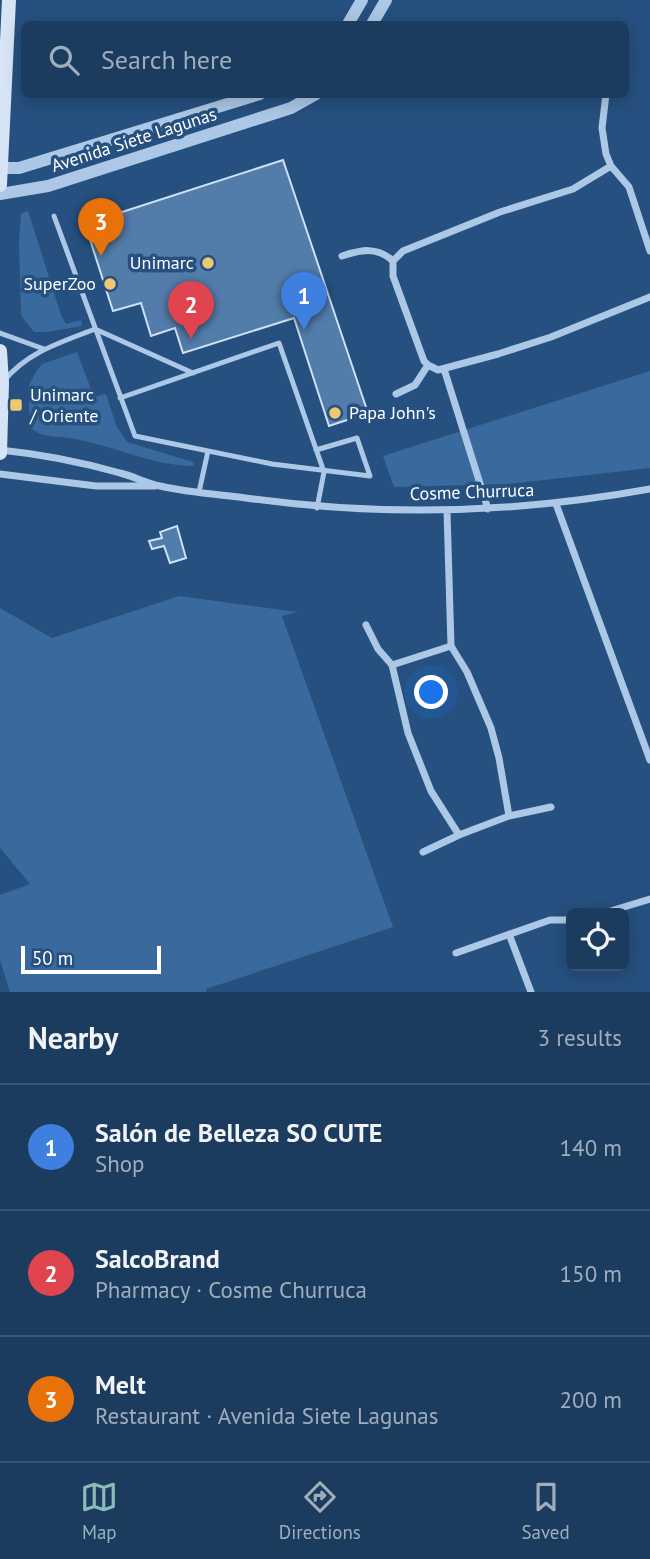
<!DOCTYPE html>
<meta charset="utf-8">
<style>
body{margin:0;font-family:"PT Sans",sans-serif;background:#294768;color:#f1f3f6}
.controls{position:absolute;right:21px;bottom:21px;display:grid;overflow:hidden;border-radius:10px;box-shadow:0 4px 18px #0003}
.controls button{width:63px;height:63px;display:grid;place-items:center;padding:0;border:0;border-bottom:2px solid #3a5674;background:#1c3c5f;color:#f1f3f6;font:35px sans-serif}
.scale{position:absolute;left:21px;bottom:18px;width:140px;box-sizing:border-box;padding-left:7px;border:4px solid #fff;border-top:0;font-size:19px;line-height:24px;white-space:nowrap;color:#fff;-webkit-text-stroke:5px #26507f;paint-order:stroke}
.you{position:absolute;left:432px;top:693px;width:24px;height:24px;margin:-18px;border:5px solid #fff;border-radius:50%;background:#1a73e8;box-shadow:0 0 0 10px #1a73e833}
.badge{display:grid;place-items:center;width:46px;height:46px;border-radius:50%;background:#8bbbb9;color:#fff;font-size:23px;font-weight:700}
.pin{position:absolute;translate:-50% -58px;filter:drop-shadow(0 2px 4px #0008)}
.pin::after{content:'';position:absolute;top:37px;width:24px;height:21px;background:inherit;clip-path:polygon(0 0,100% 0,50% 100%)}
.list{margin:0;padding:0;list-style:none}
h2{display:flex;justify-content:space-between;align-items:center;height:91px;margin:0;padding:0 28px;font-size:30px}
h2 small{font-size:23px;font-weight:400;color:#a0adbd}
.list li{display:grid;grid-template-columns:46px 1fr auto;gap:21px;align-items:center;box-sizing:border-box;height:126px;padding:0 28px;border-top:2px solid #3a5674}
.list b{display:block;font-size:26px;white-space:nowrap}
.list p{margin:0;font-size:23px;white-space:nowrap;color:#a0adbd}
.list em{font-size:23px;font-style:normal;color:#a0adbd}
.icon{flex:none;width:38px;height:38px;fill:none;stroke:currentColor;stroke-width:2;stroke-linecap:round;stroke-linejoin:round}
.map{position:relative;flex:none;width:650px;height:992px;overflow:hidden}
.search{position:absolute;background:#1c3c5f;box-shadow:0 4px 18px #0003;left:21px;right:21px;top:21px;height:77px;display:flex;align-items:center;gap:18px;box-sizing:border-box;padding:0 24px;border-radius:10px;color:#a0adbd;font-size:26px}
.sheet{height:469px;background:#1c3c5f}
nav{display:flex;justify-content:space-around;align-items:center;box-sizing:border-box;height:98px;border-top:2px solid #3a5674;background:#1c3c5f;font-size:19px;color:#a0adbd}
nav a{display:grid;justify-items:center;gap:4px}
nav .on{color:#8bbbb9}
.map>svg:first-child{display:block}
.green{fill:#3a6a9d}
.building{fill:#527caa;stroke:#cfe1f5;stroke-width:2}
.lines{fill:none;stroke-linecap:round;stroke-linejoin:round}
.service{stroke:#acc8e6;stroke-width:5}
.minor{stroke:#acc8e6;stroke-width:7}
.tertiary{stroke:#acc8e6;stroke-width:12}
.secondary{stroke:#d6e4f5;stroke-width:14}
.poi-dot{fill:#efc771;stroke:#26507f;stroke-width:2.5}
.labels{text-anchor:middle;stroke-width:7;stroke-linejoin:round;paint-order:stroke}
.street-label{font-size:18px;fill:#fff;stroke:#26507f}
.poi-label{font-size:18px;fill:#fff;stroke:#26507f;text-anchor:end}
</style>
<div class="map">
<svg width="650" height="992" viewBox="0 0 650 992">
<rect width="100%" height="100%" fill="#26507f"/>
<!-- green -->
<path class="green" d="M 28,211 L 61,315 L 66,324 L 81,320 L 82,326 L 47,332 L 34,332 L 22,317 L 21,313 L 19,242 L 21,213 Z
M 77,352 L 94,397 L 106,394 L 116,425 L 127,442 L 193,462 L 194,466 C 154,466 114,446 75,439 C 57,435 43,440 29,426 L 29,385 L 37,370 L 42,364 Z
M 650,371 L 650,468 L 507,484 L 394,487 L 383,456 Z
M 179,596 L 297,612 L 282,616 L 393,927 L 206,989 L 206,992 L 10,992 L 0,960 L 0,895 L 30,884 L 0,848 L 0,608 L 52,638 Z"/>
<!-- building -->
<path class="building" d="M 283,160 L 368,413 L 329,426 L 294,318 L 183,353 L 175,328 L 151,336 L 141,303 L 113,311 L 85,224 Z
M 177,526 L 186,558 L 170,563 L 164,546 L 152,549 L 149,541 L 162,538 L 160,532 Z"/>
<g class="lines">
<!-- service -->
<path class="service" d="M 54,216 L 135,436 L 272,464 L 370,476 L 357,438 L 316,450
M 0,333 L 44,349
M 4,381 C 27,352 62,342 95,329 L 193,373
M 120,398 L 279,343 L 324,472 L 317,508
M 199,492 L 208,451"/>
<!-- minor -->
<path class="minor" d="M 606,94 L 602,128 L 606,154 L 611,166 L 629,187 L 650,251
M 611,166 L 573,189 L 500,212 L 403,251 L 393,261 L 393,276 L 424,361 L 428,365 L 438,370 L 498,354 L 551,337 L 650,297
M 342,256 C 361,250 377,246 393,261
M 444,369 L 488,509
M 396,394 L 415,385 L 428,365
M 0,450 C 40,454 81,462 120,473 C 133,476 146,483 160,486 C 186,492 213,494 239,497 C 377,517 513,514 650,489
M 0,474 L 96,486 L 155,486
M 556,504 L 650,760
M 447,511 L 451,646 L 467,672 L 491,728 L 499,758 L 509,816
M 366,625 L 378,649 L 392,665 L 408,733 L 431,791 L 459,835
M 392,665 L 451,646
M 423,852 L 459,835 L 509,816 L 551,807
M 604,913 L 650,899
M 509,934 L 531,992
M 456,953 L 550,920 L 571,920"/>
<!-- tertiary -->
<path class="tertiary" d="M 348,24 L 362,0
M 372,24 L 386,0
M 1,168 L 19,168 L 260,94
M 0,194 L 48,186 L 291,108 L 316,94"/>
<!-- secondary -->
<path class="secondary" d="M 0,185 L 9,0
M 0,351 L 2,383 L 0,453"/>
</g>
<!-- markers -->
<g class="poi-dot">
<circle cx="208" cy="263" r="7"/>
<circle cx="110" cy="284" r="7"/>
<rect x="9" y="398" width="14" height="14" rx="3.5"/>
<circle cx="335" cy="413" r="7"/>
</g>
<g class="labels">
<!-- street labels -->
<g class="street-label">
<text transform="translate(134 140) rotate(-18)" y="6">Avenida Siete Lagunas</text>
<text transform="translate(472 492) rotate(-2)" y="6">Cosme Churruca</text>
</g>
<!-- poi labels -->
<g class="poi-label">
<text x="194" y="269">Unimarc</text>
<text x="96" y="290">SuperZoo</text>
<text x="30" y="401" text-anchor="start">Unimarc<tspan x="30" dy="21">/ Oriente</tspan></text>
<text x="349" y="419" text-anchor="start">Papa John's</text>
</g>
</g>
</svg>
<div class="controls">
<button><svg class="icon" aria-label="locate" viewBox="0 0 24 24"><circle cx="12" cy="12" r="6"/><path d="M12 2v4M12 18v4M2 12h4M18 12h4"/></svg></button>
</div>
<div class="scale">50 m</div>
<div class="you"></div>
<div class="pin badge" style="left:304px;top:330px;background:#3f7fe0">1</div>
<div class="pin badge" style="left:191px;top:339px;background:#e0444e">2</div>
<div class="pin badge" style="left:101px;top:256px;background:#e8710a">3</div>
<div class="search"><svg class="icon" aria-label="search" viewBox="0 0 24 24"><circle cx="10" cy="10" r="6"/><path d="M15 15l6 6"/></svg>Search here</div>
</div>
<section class="sheet">
<h2>Nearby<small>3 results</small></h2>
<ul class="list">
<li><span class="badge" style="background:#3f7fe0">1</span><div><b>Salón de Belleza SO CUTE</b><p>Shop</p></div><em>140 m</em></li>
<li><span class="badge" style="background:#e0444e">2</span><div><b>SalcoBrand</b><p>Pharmacy · Cosme Churruca</p></div><em>150 m</em></li>
<li><span class="badge" style="background:#e8710a">3</span><div><b>Melt</b><p>Restaurant · Avenida Siete Lagunas</p></div><em>200 m</em></li>
</ul>
</section>
<nav>
<a class="on"><svg class="icon" aria-label="map" viewBox="0 0 24 24"><path d="M3 6l6-2 6 2 6-2v14l-6 2-6-2-6 2zM9 4v14M15 6v14"/></svg>Map</a>
<a><svg class="icon" aria-label="directions" viewBox="0 0 24 24"><path d="M12 3l9 9-9 9-9-9zM9 14v-3h6M13 9l2 2-2 2"/></svg>Directions</a>
<a><svg class="icon" aria-label="saved" viewBox="0 0 24 24"><path d="M7 4h10v16l-5-4-5 4z"/></svg>Saved</a>
</nav>
